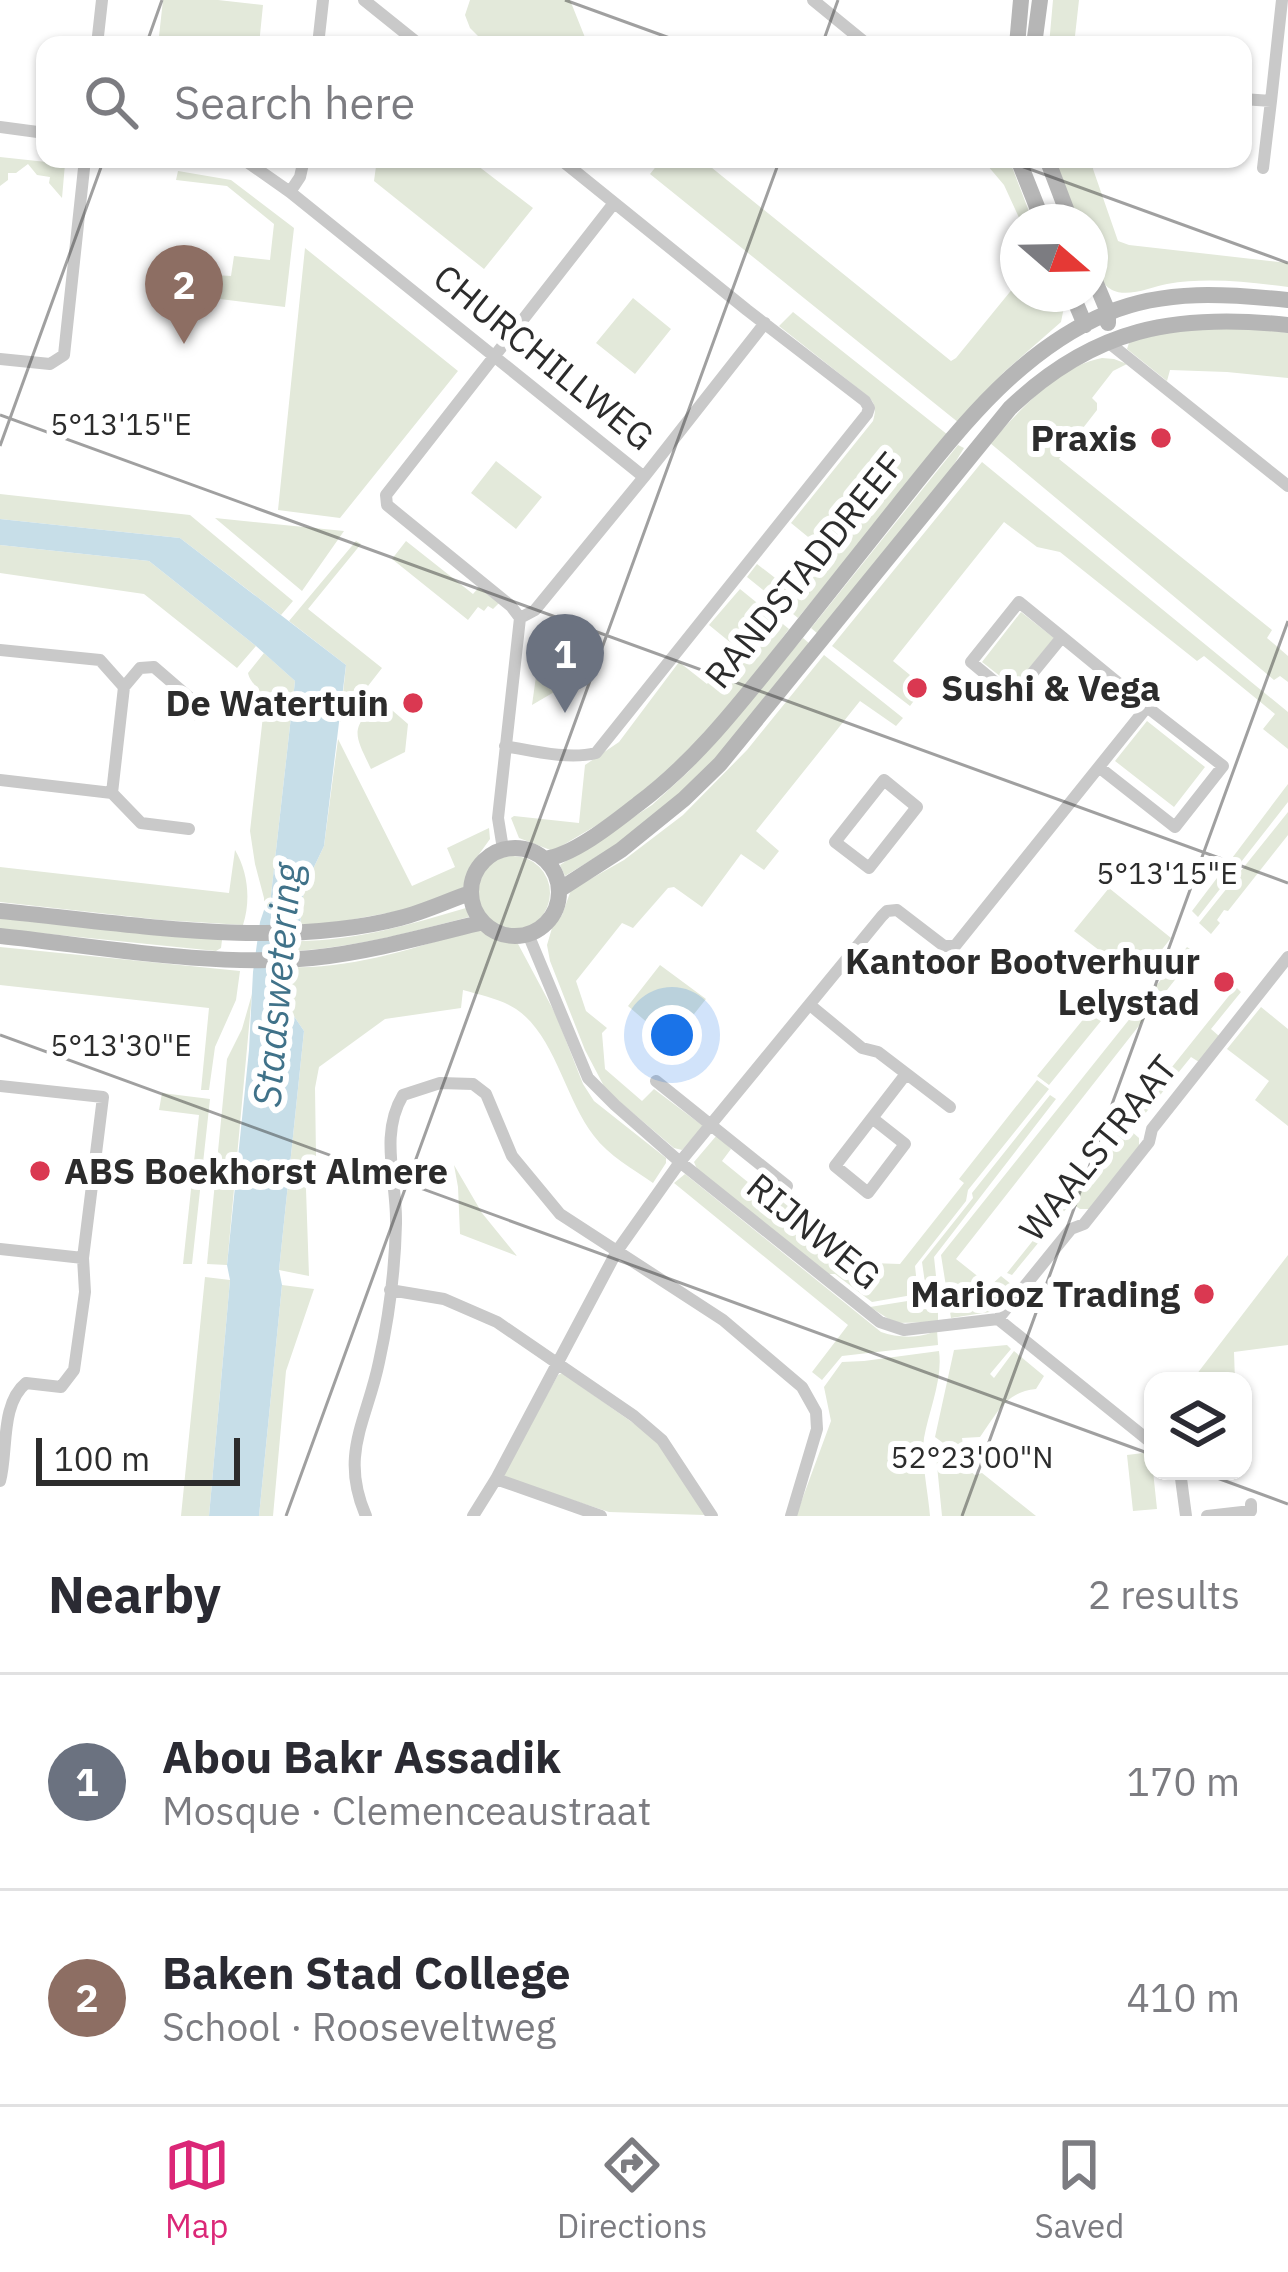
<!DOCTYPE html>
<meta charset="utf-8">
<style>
body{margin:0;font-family:"IBM Plex Sans",sans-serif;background:#f2f2f3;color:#2b2b33}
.controls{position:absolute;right:36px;bottom:36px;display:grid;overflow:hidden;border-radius:24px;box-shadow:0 3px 9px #0004}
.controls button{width:108px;height:108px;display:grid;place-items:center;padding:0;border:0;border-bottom:3px solid #e1e1e2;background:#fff;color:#2b2b33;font:60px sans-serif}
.compass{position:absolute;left:1000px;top:204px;width:108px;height:108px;border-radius:50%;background:#fff;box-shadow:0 3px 9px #0004;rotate:110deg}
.scale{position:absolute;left:36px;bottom:30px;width:204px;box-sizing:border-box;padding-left:12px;border:6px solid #2c2c2c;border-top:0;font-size:33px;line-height:42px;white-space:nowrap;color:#2c2c2c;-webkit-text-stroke:9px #fff;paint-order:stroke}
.you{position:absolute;left:672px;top:1035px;width:42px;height:42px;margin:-30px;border:9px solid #fff;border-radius:50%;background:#1a73e8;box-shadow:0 0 0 18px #1a73e833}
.badge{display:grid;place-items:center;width:78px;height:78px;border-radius:50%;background:#db2777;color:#fff;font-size:39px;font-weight:700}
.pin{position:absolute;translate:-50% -99px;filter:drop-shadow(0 3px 6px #0008)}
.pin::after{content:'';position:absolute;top:63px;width:42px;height:36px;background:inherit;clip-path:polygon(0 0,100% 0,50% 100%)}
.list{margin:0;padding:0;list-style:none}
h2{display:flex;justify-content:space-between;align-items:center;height:156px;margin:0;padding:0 48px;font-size:51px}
h2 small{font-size:39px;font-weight:400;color:#7c7c81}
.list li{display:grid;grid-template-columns:78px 1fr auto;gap:36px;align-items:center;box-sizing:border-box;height:216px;padding:0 48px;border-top:3px solid #e1e1e2}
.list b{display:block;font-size:45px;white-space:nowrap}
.list p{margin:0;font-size:39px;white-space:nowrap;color:#7c7c81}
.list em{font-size:39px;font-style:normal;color:#7c7c81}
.icon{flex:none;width:66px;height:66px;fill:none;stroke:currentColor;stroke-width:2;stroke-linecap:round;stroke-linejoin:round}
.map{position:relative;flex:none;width:1288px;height:1516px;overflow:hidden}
.search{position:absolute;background:#fff;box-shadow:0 3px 9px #0004;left:36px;right:36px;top:36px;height:132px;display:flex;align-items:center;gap:30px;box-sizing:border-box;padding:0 42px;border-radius:24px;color:#7c7c81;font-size:45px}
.sheet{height:588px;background:#fff}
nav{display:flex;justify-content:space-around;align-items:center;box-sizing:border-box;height:168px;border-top:3px solid #e1e1e2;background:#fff;font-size:33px;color:#7c7c81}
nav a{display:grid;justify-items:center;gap:6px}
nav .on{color:#db2777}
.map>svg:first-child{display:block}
.green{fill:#e3e9da}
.water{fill:#c7dee8}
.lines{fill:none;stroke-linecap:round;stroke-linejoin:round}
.street{stroke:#c9c9c9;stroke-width:12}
.secondary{stroke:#b6b6b6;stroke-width:16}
.ticks{fill:none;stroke:#2c2c2c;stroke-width:3;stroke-opacity:0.45}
.poi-dot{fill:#da3851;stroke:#fff;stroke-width:4.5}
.labels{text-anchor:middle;stroke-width:12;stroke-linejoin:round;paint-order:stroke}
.street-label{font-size:36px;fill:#2c2c2c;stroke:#fff}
.poi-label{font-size:36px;font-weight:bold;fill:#2c2c2c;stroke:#fff;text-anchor:end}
.water-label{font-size:39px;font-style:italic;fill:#407289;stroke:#fff}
.ticks-label{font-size:30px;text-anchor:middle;fill:#2c2c2c;stroke:#fff;stroke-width:12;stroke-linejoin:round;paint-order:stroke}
</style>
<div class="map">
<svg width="1288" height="1516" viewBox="0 0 1288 1516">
<rect width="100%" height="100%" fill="#fff"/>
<!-- green -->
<path class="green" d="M 163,0 L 218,0 L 263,5 L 259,45 L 158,45 Z
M 470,0 L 570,0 L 588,45 L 487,45 L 470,28 L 465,15 Z
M 1053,0 L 1079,0 L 1074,45 L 1049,45 Z
M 0,157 L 65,164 L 62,198 L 49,183 L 50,177 L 37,175 L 28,164 L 16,173 L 8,173 L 8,180 L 0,186 Z
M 377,159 L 469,159 L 533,208 L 484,269 L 374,181 Z
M 662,159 L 701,159 L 951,361 L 956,358 L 1018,282 L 1018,294 L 1062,294 L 1065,302 L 1061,322 L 1004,372 L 959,423 L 650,174 Z
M 982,159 L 1009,159 L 1033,222 L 1021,222 L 1004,185 Z
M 1054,159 L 1094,159 L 1093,169 L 1118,241 L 1129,245 L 1288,263 L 1288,287 C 1248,282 1207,277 1167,284 C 1151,287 1128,298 1112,290 C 1091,279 1090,242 1090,222 L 1079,222 Z
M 178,171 L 231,180 L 294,228 L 285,307 L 212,298 L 215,275 L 231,276 L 234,256 L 270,260 L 274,224 L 227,186 L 176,180 Z
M 305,248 L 458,371 L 340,518 L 278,510 Z
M 633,298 L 671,329 L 635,374 L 596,343 Z
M 793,312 L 948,435 L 798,618 L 747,577 L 757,564 L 792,591 L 824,550 L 791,523 L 873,421 C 876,410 876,405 869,397 L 779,326 Z
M 1256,328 L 1288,333 L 1288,378 L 1227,372 L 1170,370 L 1167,381 L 1127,349 L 1129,343 C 1168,326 1214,329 1256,328 Z
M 1102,358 L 1114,359 L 1127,364 L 1113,371 L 1092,398 L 1097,403 L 1097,410 L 1059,459 L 1272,630 L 1267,638 L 1288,656 L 1288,682 L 1280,676 L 1274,680 L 990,443 C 1021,410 1056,367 1102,358 Z
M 958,445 L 964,448 L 953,466 L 818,634 L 811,628 Z
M 496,461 L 542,497 L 516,529 L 471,493 Z
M 982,462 L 1288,712 L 1288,749 L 1263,729 L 1275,714 L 1204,656 L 1197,661 L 1060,552 L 1037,547 L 1004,522 L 893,661 L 910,675 L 905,682 L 919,694 L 910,706 L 832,646 Z
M 0,494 L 190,515 L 293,601 L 281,615 L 180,538 L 0,519 Z
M 215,518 L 344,531 L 302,591 Z
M 356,541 L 361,544 L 308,609 L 382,668 L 340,722 L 346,665 L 289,621 Z
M 406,541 L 473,594 L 479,587 L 499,603 L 493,609 L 488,606 L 484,611 L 478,607 L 468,620 L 392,559 Z
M 0,545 L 149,561 L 256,646 L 237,668 L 144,594 L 0,573 Z
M 740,589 L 789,629 L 734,703 L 685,756 L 614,815 L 553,851 L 519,838 L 511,818 L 514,816 L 579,823 L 585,765 L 619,742 L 679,662 L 707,684 L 718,670 L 715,666 L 731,643 L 709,625 Z
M 1021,612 L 1054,638 L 1014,687 L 982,662 Z
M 803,638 L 810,644 L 703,774 L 624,840 L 565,876 L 560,865 L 652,805 L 688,772 Z
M 540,648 L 578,678 L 532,705 Z
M 264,653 L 295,681 L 270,904 L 264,910 L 264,898 L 255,864 L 250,831 L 264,707 C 262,686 251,686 248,673 Z
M 824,655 L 903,718 L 896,726 L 860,701 L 756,831 L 779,851 L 764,870 L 741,854 L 702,907 L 674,887 L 668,888 L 633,928 L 622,923 L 576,981 L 586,1011 L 607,1028 L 602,1033 L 605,1069 L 642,1101 L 654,1089 L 703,1126 L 682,1150 L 674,1148 L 606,1090 L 585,1050 L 550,961 L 547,945 L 552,928 L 562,915 L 571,890 L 624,860 L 683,815 L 747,750 Z
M 378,698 L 408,724 L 405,752 L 371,769 C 353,731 351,732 378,698 Z
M 1147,721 L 1205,767 L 1174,807 L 1115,761 Z
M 338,739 L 412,886 L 455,867 L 447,848 L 489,828 L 490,839 L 472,864 L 462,890 L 409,909 L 344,921 L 300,926 L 304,888 L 324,846 Z
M 1288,784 L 1288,802 L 1198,917 L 1192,911 Z
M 1288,812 L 1288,835 L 1228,911 L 1224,910 L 1217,920 L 1220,923 L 1211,934 L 1199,923 Z
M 235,850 C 248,872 251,900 243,925 L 162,920 L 0,902 L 0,867 L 229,893 Z
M476 893a37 37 0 1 1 74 0a37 37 0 1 1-74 0Z
M 1109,888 L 1171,938 L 1138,980 L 1074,931 Z
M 466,908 L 469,917 C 412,932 356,947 297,951 L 298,941 C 356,941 411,924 466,908 Z
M 0,916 L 219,938 L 222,940 L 221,948 L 216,951 L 0,929 Z
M 477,929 L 499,939 L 517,942 L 556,1015 L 583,1084 L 594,1101 L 666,1158 L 666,1163 L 653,1183 C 633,1169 609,1156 594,1136 C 565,1099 555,1035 516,1009 C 501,999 480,995 463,990 L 461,1008 L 385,1019 L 319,1067 L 315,1088 L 316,1156 L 305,1160 L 309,1276 L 279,1270 L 304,1031 L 287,1006 L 291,967 C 355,969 416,947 477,929 Z
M 0,947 L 240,971 L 236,1000 L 215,1047 L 209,1090 L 201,1090 L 209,1008 L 0,985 Z
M 1187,947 L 1196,953 L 956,1259 L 990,1286 L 1001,1276 L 1017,1289 L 996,1311 L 951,1318 L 941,1255 Z
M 660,965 L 706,999 L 671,1043 L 628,1006 Z
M 1236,987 L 1241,992 L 1211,1029 L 1219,1036 L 1199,1062 L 1191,1057 L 1131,1131 L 1139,1138 L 1139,1146 L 1089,1209 L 1080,1209 L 1071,1203 L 1012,1275 L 1007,1273 Z
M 252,994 L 227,1265 L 207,1264 L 227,1059 L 242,1029 Z
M 1261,1007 L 1288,1029 L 1288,1126 L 1255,1100 L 1269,1081 L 1227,1049 Z
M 1090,1011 L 1101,1021 L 1049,1085 L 1037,1076 Z
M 1037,1080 L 1049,1089 L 968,1190 L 966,1201 L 915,1266 L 918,1294 L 872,1302 L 835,1274 L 827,1274 L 697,1169 L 694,1162 L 717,1135 L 731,1149 L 722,1161 L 765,1196 L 770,1192 L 839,1246 L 844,1241 L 871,1263 L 900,1264 L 964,1183 L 959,1179 Z
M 162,1093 L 210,1099 L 192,1264 L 183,1264 L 199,1115 L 159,1110 Z
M 1050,1095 L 1056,1099 L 934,1257 L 938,1295 L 927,1297 L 922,1262 L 973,1198 L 972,1193 Z
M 454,1165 L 482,1213 L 517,1256 L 460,1234 L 458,1187 Z
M 685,1174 L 881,1332 C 898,1338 921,1339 937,1330 L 938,1345 L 842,1356 L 822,1380 L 812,1372 L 848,1325 L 674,1183 Z
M 1288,1255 L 1288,1345 L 1234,1352 L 1235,1381 L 1193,1379 Z
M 205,1277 L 230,1280 L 209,1516 L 181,1516 Z
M 282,1285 L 314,1289 L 286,1371 L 273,1516 L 259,1516 Z
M 920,1299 L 924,1302 L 938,1300 L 938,1322 L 895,1323 L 870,1307 Z
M 1007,1345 L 1011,1349 L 990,1374 L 994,1378 L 1014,1351 L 1044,1376 L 1036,1389 C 1005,1392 997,1414 980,1437 L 962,1438 L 964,1451 L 979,1466 L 977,1468 L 935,1437 L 954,1350 Z
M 939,1351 C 943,1379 929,1410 924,1438 C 921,1462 928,1491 930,1516 L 796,1516 L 831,1421 L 824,1387 L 842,1362 L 864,1361 Z
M 562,1373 L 656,1439 L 705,1515 L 609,1512 L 505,1478 L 504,1472 L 558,1375 Z
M 935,1445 L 975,1475 L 982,1473 L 1036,1516 L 942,1516 Z
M 1151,1452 L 1157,1509 L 1133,1511 L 1127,1455 Z"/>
<!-- water -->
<path class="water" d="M 0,519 L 180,538 L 346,665 L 324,846 L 304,888 L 297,951 L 291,967 L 287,1006 L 304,1031 L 279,1270 L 282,1285 L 259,1516 L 209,1516 L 230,1280 L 227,1265 L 249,1050 L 253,972 L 260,922 L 264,910 L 270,904 L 295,681 L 256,646 L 149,561 L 0,545 Z"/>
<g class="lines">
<!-- street -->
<path class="street" d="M 364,0 L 420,45
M 813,0 L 868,45
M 97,45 L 102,0
M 318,45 L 323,0
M 1243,99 L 1271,101 L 1263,168
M 1271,101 L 1282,0
M 0,127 L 45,133
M 243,159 L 290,192 L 644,477 L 535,610 L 520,618 L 498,818 L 503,849
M 290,192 L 300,177 L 304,159
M 1108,342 L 1288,486
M 0,359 L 50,364 L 64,355 L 85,159
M 644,477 L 765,323
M 1019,602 L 1062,637 L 1013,697 L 971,662 Z
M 520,618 L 511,606 L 387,505 L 386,495 L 614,203
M 1062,637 L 1151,710
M 0,650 L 100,660 L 124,687
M 505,746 C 533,751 569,760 596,753 L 867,414 L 869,408 L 865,401 L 747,310 L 560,159
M 0,780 L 112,793
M 884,780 L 917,807 L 869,868 L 835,842 Z
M 189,829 L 141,823 L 112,793 L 124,687 L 140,668 L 154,667 L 198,705 L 197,715
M 528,934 L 588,1078 L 615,1105 L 680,1162 L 880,1322 L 904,1330 L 998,1319 L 1153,1444
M 810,1005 L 862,1048 L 878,1052 L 950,1107
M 656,1081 L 787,1186
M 0,1086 L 103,1097 L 83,1258 L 85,1292 L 74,1370 L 61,1387 L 26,1383 C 0,1404 8,1453 0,1481
M 872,1118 L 905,1144 L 868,1193 L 835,1166 L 906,1074
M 0,1249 L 83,1258
M 390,1290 L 444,1299 L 497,1322 L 634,1416 L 662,1440 L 712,1516
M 998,1319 L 1071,1229 L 1084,1224 L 1149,1142 L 1152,1129 L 1288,957
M 1180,1471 L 1186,1516
M 496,1479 L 601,1516
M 366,1516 C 339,1454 367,1421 379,1362 C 389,1317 395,1269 396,1223 C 397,1180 379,1135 403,1095 L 440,1083 L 473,1084 L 486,1094 L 512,1156 L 560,1214 L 723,1320 L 802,1387 L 816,1412 L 817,1429 L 791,1516
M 473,1516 L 496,1479 L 617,1251 L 680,1162 L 882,916 L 887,911 L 897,910 L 944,946 L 955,946 L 1147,707 L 1223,766 L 1175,827 L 1100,768
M 1207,1516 L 1251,1511 L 1251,1504"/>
<!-- secondary -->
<path class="secondary" d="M 1017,45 L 1021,0
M 1034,45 L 1040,0
M 1018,159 L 1043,222
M 1047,159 L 1071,222
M 1090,269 L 1108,312 L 1108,323
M 1072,294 L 1085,325
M471 892a44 44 0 1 1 88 0a44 44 0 1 1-88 0Z
M 544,859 C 573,856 615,822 638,804 C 697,760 741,702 787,645 C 827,595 867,545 907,494 C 963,424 1022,349 1108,313 C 1165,289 1228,294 1288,300
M 559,890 L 621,850 L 684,799 L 720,764 L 1010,408 C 1094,328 1175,313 1288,325
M 0,911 C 125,923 278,950 400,918 C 424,912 447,901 470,893
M 0,936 C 102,947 209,967 312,958 C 370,952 426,936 483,922"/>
</g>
<!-- ticks -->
<path class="ticks" d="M 565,0 L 689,45M 146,45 L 162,0M 822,45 L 838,0M 1002,159 L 1288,263M 0,415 L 1288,883M 0,446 L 104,159M 0,1035 L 1153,1455M 1198,1471 L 1288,1504M 286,1516 L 780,159M 962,1516 L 1288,621"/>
<!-- markers -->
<g class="poi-dot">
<circle cx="1161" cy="438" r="12"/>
<circle cx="917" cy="688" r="12"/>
<circle cx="413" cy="703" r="12"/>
<circle cx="1224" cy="982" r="12"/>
<circle cx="40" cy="1171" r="12"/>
<circle cx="1204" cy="1294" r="12"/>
</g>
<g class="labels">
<!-- street labels -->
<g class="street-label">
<text transform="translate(544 357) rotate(39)" y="13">CHURCHILLWEG</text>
<text transform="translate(804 570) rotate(-51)" y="13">RANDSTADDREEF</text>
<text transform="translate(1098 1148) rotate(-51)" y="13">WAALSTRAAT</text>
<text transform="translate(814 1231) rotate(39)" y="13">RIJNWEG</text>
</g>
<!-- poi labels -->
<g class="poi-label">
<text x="1137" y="451">Praxis</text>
<text x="941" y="701" text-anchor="start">Sushi &amp; Vega</text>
<text x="389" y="716">De Watertuin</text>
<text x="1200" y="974">Kantoor Bootverhuur<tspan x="1200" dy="41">Lelystad</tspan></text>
<text x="64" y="1184" text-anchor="start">ABS Boekhorst Almere</text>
<text x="1180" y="1307">Mariooz Trading</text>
</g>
<!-- water labels -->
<g class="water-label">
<text transform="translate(277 985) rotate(-85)" y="14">Stadswetering</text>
</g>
</g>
<g class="ticks-label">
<text x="121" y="435">5°13'15"E</text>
<text x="1167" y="884">5°13'15"E</text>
<text x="121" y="1056">5°13'30"E</text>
<text x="972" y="1468">52°23'00"N</text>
</g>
</svg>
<div class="controls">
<button><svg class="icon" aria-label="layers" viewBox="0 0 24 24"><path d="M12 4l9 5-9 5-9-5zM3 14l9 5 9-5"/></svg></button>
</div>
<svg class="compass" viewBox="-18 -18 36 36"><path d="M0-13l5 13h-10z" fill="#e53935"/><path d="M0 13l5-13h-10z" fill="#7c7c81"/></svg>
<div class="scale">100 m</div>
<div class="you"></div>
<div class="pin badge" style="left:565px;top:713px;background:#6b7280">1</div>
<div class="pin badge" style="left:184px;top:344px;background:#8d6e63">2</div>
<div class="search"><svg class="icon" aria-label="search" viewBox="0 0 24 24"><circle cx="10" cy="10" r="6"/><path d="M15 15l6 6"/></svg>Search here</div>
</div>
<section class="sheet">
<h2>Nearby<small>2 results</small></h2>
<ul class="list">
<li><span class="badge" style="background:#6b7280">1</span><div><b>Abou Bakr Assadik</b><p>Mosque · Clemenceaustraat</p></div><em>170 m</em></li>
<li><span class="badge" style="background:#8d6e63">2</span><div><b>Baken Stad College</b><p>School · Rooseveltweg</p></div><em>410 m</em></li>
</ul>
</section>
<nav>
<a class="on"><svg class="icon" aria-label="map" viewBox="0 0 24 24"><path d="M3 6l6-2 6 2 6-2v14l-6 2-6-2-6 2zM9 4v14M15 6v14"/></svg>Map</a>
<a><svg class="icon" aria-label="directions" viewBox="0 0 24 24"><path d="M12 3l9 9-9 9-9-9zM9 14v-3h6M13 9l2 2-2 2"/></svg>Directions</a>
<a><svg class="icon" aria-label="saved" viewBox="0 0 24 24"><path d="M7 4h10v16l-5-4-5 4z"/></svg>Saved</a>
</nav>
